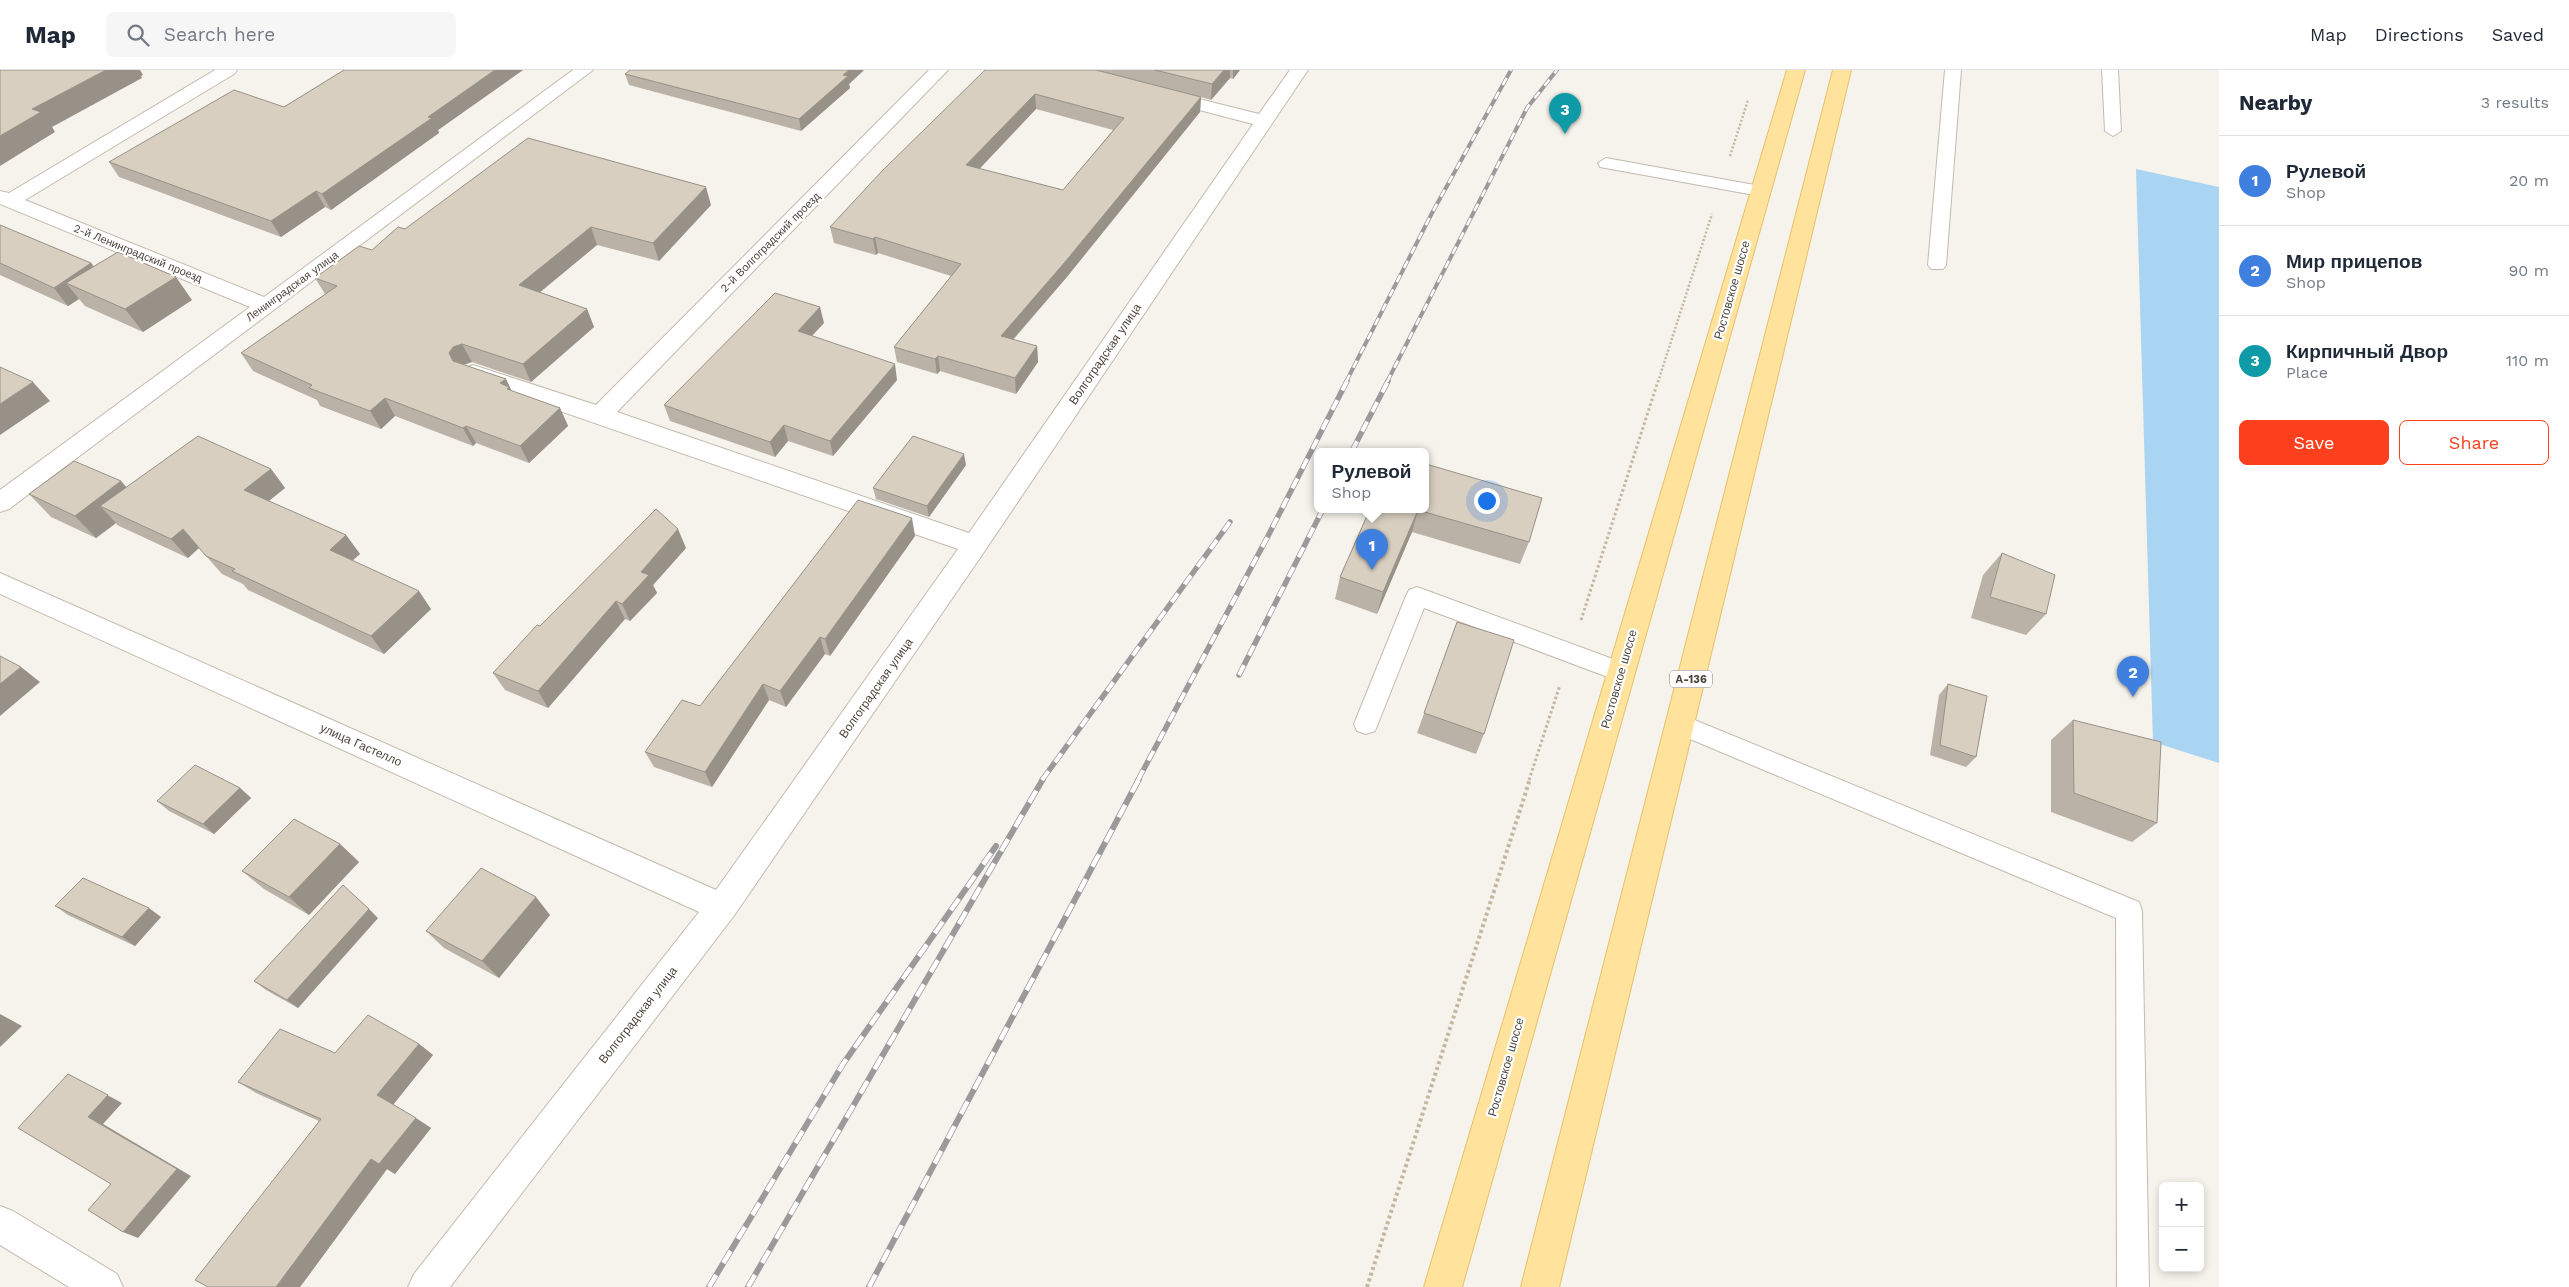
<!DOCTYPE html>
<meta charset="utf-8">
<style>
body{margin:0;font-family:"Work Sans",sans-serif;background:#f6f6f7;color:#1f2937}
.controls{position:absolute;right:15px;bottom:15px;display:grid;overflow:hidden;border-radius:8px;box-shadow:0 2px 8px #0003}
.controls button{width:45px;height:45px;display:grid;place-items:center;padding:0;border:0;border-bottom:1px solid #e0e1e3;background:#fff;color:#1f2937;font:25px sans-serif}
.you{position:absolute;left:1486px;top:430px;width:18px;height:18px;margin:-12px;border:4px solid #fff;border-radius:50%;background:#1a73e8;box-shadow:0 0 0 8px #1a73e833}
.badge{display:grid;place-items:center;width:32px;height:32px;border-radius:50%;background:#fc3f1d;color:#fff;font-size:16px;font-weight:700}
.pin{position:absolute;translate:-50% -41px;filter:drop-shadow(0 1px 2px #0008)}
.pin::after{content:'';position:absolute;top:26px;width:18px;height:15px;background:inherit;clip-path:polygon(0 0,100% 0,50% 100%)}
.popup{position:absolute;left:1314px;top:378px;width:115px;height:65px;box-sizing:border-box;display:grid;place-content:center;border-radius:8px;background:#fff;filter:drop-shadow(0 1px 4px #0005);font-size:16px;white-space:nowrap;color:#747a83}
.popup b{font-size:19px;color:#1f2937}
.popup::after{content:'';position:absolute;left:50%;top:100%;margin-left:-10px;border:10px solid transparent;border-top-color:#fff}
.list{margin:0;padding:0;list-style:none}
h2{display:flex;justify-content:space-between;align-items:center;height:65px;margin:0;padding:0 20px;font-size:21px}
h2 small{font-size:16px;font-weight:400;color:#747a83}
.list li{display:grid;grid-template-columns:32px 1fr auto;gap:15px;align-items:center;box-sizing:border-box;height:90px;padding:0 20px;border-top:1px solid #e0e1e3}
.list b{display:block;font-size:19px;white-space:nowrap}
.list p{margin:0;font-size:16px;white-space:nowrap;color:#747a83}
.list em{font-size:16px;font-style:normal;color:#747a83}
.actions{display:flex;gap:10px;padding:15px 20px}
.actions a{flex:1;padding:11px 0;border:1px solid #fc3f1d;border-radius:8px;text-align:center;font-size:18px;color:#fc3f1d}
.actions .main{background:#fc3f1d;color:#fff}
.icon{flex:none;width:28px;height:28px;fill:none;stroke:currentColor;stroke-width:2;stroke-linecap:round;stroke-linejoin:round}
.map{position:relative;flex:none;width:2219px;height:1217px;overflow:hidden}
header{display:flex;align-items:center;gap:30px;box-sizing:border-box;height:70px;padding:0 25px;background:#fff;border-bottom:1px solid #e0e1e3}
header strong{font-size:24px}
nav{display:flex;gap:28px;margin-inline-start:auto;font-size:18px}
.search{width:350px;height:45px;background:#f6f6f7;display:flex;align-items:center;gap:12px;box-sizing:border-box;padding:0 18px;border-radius:8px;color:#747a83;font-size:19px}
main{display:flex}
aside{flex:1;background:#fff}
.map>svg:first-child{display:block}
.water{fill:#a9d4f2}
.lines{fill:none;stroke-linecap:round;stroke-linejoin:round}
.lane-casing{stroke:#c2bbae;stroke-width:2}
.street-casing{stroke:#c2bbae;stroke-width:2}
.primary-casing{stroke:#e6c16a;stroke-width:2}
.path-far2{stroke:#c4b79f;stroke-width:2.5;stroke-dasharray:2 2;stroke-linecap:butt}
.path-far1{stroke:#c4b79f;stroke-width:3;stroke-dasharray:2.5 2.5;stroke-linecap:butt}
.path{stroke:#c4b79f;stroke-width:4;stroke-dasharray:3 3;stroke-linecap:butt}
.lane{fill:#fff;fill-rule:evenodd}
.street{fill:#fff;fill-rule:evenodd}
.primary{fill:#ffe39c;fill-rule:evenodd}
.rail-far2-casing{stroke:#9a9a9a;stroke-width:4}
.rail-far1-casing{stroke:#9a9a9a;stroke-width:5.5}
.rail-casing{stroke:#9a9a9a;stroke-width:6}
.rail-far2{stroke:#fff;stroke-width:2.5;stroke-dasharray:8;stroke-linecap:butt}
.rail-far1{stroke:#fff;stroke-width:4;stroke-dasharray:11;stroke-linecap:butt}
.rail{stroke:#fff;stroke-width:4.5;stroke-dasharray:14;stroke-linecap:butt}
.wall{fill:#bab2a6;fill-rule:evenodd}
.shaded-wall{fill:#979187}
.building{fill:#d8cfc1;stroke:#979187;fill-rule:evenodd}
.labels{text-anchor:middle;stroke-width:4.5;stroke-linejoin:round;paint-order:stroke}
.far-street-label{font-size:11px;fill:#4b4439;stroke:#fff}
.shield{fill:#fff;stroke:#817c74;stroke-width:1}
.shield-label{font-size:11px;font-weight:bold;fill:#4b4439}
.street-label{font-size:12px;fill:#4b4439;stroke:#fff}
</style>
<header>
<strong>Map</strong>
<div class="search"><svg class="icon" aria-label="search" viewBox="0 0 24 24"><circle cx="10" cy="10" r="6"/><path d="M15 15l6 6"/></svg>Search here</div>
<nav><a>Map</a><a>Directions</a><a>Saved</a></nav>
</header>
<main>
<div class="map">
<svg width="2219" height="1217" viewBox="0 0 2219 1217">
<rect width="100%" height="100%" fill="#f6f3ec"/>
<!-- water -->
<path class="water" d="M 2136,99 L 2219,117 L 2219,693 L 2153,672 Z"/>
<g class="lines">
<!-- lane casing -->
<g class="lane-casing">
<path id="lane" d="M 1945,0 L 1961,0 L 1946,195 L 1943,199 L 1931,199 L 1928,195 Z
M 2102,0 L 2118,0 L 2121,61 L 2113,66 L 2105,61 Z
M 1606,88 L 1760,116 L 1766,117 L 1769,121 L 1766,125 L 1760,126 L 1600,97 L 1598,93 Z
M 1417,517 L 1629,595 L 1633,602 L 1629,609 L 1621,612 L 1424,538 L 1375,661 L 1366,664 L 1357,661 L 1354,654 L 1406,526 L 1409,520 Z
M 1680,644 L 2139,832 L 2142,841 L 2149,1217 L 2117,1217 L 2116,848 L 1671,661 L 1668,654 L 1671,647 Z"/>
</g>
<!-- street casing -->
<g class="street-casing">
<path id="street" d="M 215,0 L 237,0 L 234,4 L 25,130 L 264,227 L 573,0 L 593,0 L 9,439 L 0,442 L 0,420 L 250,237 L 0,134 L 0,121 L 9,123 Z
M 929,0 L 948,0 L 617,342 L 969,463 L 1253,54 L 1157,29 L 1154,25 L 1157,21 L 1163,20 L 1259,44 L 1290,0 L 1308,0 L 984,482 L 733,847 L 450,1217 L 408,1217 L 414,1204 L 699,842 L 0,524 L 0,503 L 716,820 L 958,479 L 465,308 L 462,303 L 465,298 L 473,295 L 596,335 Z
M 0,1136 L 13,1141 L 117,1204 L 123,1217 L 69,1217 L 0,1175 Z"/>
</g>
<!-- primary casing -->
<g class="primary-casing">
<path id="primary" d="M 1787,0 L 1805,0 L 1462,1217 L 1424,1217 Z
M 1833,0 L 1851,0 L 1559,1217 L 1521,1217 Z"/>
</g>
<!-- path-far2 -->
<path class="path-far2" d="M 1730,86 L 1748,30
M 1658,312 L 1712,144"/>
<!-- path-far1 -->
<path class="path-far1" d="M 1581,550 L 1658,311
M 1529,710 L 1560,615"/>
<!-- path -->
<path class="path" d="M 1367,1217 L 1530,709"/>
<!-- lane -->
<use href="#lane" class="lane"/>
<!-- street -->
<use href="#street" class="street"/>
<!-- primary -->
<use href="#primary" class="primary"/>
<!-- rail-far2 casing -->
<g class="rail-far2-casing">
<path id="rail-far2" d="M 1346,312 L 1432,143 L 1511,0
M 1387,312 L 1527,38 L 1557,0"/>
</g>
<!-- rail-far1 casing -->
<g class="rail-far1-casing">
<path id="rail-far1" d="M 1352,381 L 1388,311
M 1239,605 L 1323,439
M 1042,710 L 1230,452
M 1138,710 L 1268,466 L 1347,311"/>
</g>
<!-- rail casing -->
<g class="rail-casing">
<path id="rail" d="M 709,1217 L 843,994 L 996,776
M 748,1217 L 1043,709
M 869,1217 L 1139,709"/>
</g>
<!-- rail-far2 -->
<use href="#rail-far2" class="rail-far2"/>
<!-- rail-far1 -->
<use href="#rail-far1" class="rail-far1"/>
<!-- rail -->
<use href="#rail" class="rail"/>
</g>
<!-- wall -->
<path class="wall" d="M 344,0 L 523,0 L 438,60 L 439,63 L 331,140 L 325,137 L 281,167 L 119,107 L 109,92 L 284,37 Z
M 630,0 L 864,0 L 849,14 L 850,18 L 801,61 L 629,15 L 625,4 Z
M 985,0 L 1240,0 L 1233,9 L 1230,8 L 1211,30 L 1201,27 L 1200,42 L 1066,208 L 1013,270 L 1037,276 L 1038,292 L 1016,324 L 940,301 L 937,304 L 897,292 L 894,277 L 951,206 L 878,183 L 876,185 L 834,173 L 830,157 ZM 1036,39 L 1113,60 L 1063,120 L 979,99 Z
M 711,135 L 659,191 L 597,175 L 540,222 L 587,239 L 594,257 L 531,312 L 472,292 L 464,295 L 506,309 L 511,321 L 560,338 L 568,356 L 529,393 L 476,373 L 473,376 L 395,346 L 381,359 L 320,336 L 317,330 L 253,301 L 241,283 L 325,224 L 315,208 L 372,180 L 405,159 Z
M 0,155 L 91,193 L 94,197 L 192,230 L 143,262 L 85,236 L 79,229 L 68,236 L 0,205 Z
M 824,253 L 812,266 L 897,310 L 833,386 L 788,371 L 775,387 L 670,351 L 664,335 Z
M 966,395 L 929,447 L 876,429 L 873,418 Z
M 271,399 L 285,418 L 268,431 L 346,465 L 360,484 L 352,490 L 431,539 L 384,584 L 248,520 L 243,514 L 222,504 L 199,478 L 188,488 L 117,455 L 116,453 L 96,468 L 51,447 L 29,424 L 121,411 L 126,417 Z
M 1542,428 L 1529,472 L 1520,494 L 1412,462 L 1377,544 L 1335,529 L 1340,507 L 1370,439 Z
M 915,466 L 830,586 L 825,584 L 786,637 L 769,630 L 712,717 L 654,697 L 645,682 L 700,636 Z
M 686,478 L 653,515 L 657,523 L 630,551 L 625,549 L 548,638 L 505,620 L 493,603 L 540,556 Z
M 2002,483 L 2046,544 L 2026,565 L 1971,548 L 1983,505 Z
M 1457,552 L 1484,664 L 1476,684 L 1417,663 Z
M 1948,614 L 1976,687 L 1966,697 L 1930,685 L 1939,625 Z
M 2073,650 L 2157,753 L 2132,772 L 2051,742 L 2051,670 Z
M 240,718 L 251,728 L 214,764 L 169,741 L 157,731 Z
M 340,774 L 359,792 L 309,845 L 264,819 L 242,801 Z
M 55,836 L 161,847 L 135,876 L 68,845 Z
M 550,845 L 499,908 L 444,878 L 426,861 Z
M 378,848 L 298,938 L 266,920 L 254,911 Z
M 419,974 L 433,985 L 393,1034 L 431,1058 L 395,1104 L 387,1099 L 300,1217 L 208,1217 L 319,1051 L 256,1023 L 238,1012 L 335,983 Z"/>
<!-- shaded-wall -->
<path class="shaded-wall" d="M 106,0 L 140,0 L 143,5 L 141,6 L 142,8 L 52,57 L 55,62 L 0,96 L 0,66 L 32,39 Z
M 495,0 L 523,0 L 438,60 L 439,63 L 331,140 L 322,124 L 428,47 Z
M 849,0 L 864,0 L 849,14 L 850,18 L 801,61 L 799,49 Z
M 1224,0 L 1230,0 L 1230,8 L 1211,30 L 1212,14 Z
M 1233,0 L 1240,0 L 1233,9 Z
M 1035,24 L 1036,39 L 968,111 L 966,95 Z
M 1201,27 L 1200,42 L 1066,208 L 1002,282 L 1001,266 Z
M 706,117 L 711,135 L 659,191 L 653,173 Z
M 316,121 L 325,137 L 281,167 L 271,151 Z
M 591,157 L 597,175 L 527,233 L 519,215 Z
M 875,167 L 878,183 L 876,185 L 873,169 Z
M 91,193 L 105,211 L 66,213 L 79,229 L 68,236 L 54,218 Z
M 176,207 L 192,230 L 143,262 L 125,239 Z
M 820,237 L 824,253 L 802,276 L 798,261 Z
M 587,239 L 594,257 L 531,312 L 523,294 Z
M 462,274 L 472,292 L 462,295 L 458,301 L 449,283 L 453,277 Z
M 1037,276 L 1038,292 L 1016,324 L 1015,308 Z
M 938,286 L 940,301 L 937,304 L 935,289 Z
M 895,294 L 897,310 L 833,386 L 830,371 Z
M 506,309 L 518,334 L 500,313 Z
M 33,312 L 50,331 L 0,365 L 0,334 Z
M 385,328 L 395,346 L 381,359 L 370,341 Z
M 560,338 L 568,356 L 529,393 L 520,376 Z
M 784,355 L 788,371 L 775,387 L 770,372 Z
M 466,356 L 476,373 L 473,376 L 463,358 Z
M 964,384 L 966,395 L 929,447 L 927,436 Z
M 271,399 L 285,418 L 259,439 L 244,420 Z
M 121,411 L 140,433 L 100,436 L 116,453 L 96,468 L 75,446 Z
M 1418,440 L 1412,462 L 1377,544 L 1383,522 Z
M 912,448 L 915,466 L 830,586 L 825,569 Z
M 183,459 L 199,478 L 188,488 L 171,469 Z
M 678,459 L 686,478 L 653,515 L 657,523 L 630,551 L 622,534 L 641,502 Z
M 346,465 L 360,484 L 343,499 L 330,480 Z
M 419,521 L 431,539 L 384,584 L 371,566 Z
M 616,531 L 625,549 L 548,638 L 538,621 Z
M 820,567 L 825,584 L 786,637 L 780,621 Z
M 21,597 L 40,612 L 0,646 L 0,614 Z
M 763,614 L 769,630 L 712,717 L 705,702 Z
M 240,718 L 251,728 L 214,764 L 203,754 Z
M 340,774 L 359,792 L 309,845 L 289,827 Z
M 536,827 L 550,845 L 499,908 L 482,891 Z
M 149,838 L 161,847 L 135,876 L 122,867 Z
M 369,839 L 378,848 L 298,938 L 287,930 Z
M 0,944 L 22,956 L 0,977 Z
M 419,974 L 433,985 L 393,1035 L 377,1025 Z
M 68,1004 L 122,1033 L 103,1054 L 191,1106 L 138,1168 L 123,1162 L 177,1099 L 88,1047 Z
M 416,1048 L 431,1058 L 395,1104 L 387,1099 L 300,1217 L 276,1217 L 371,1089 Z"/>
<!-- building -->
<path class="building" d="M 0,0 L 106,0 L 32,39 L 41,42 L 0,66 Z
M 344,0 L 495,0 L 428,47 L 432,48 L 322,124 L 316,121 L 271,151 L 109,92 L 234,20 L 284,37 Z
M 630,0 L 849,0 L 843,5 L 848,6 L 799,49 L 625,4 Z
M 985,0 L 1096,0 L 1201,27 L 1065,192 L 1001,266 L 1037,276 L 1015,308 L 938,286 L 935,289 L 894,277 L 961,194 L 875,167 L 873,169 L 830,157 L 882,101 ZM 1035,24 L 1124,48 L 1063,120 L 966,95 Z
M 1155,0 L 1224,0 L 1212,14 Z
M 528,68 L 706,117 L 653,173 L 591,157 L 519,215 L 587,239 L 523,294 L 462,274 L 453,277 L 449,283 L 453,291 L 506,309 L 500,313 L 509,317 L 507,319 L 560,338 L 520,376 L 466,356 L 463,358 L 385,328 L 370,341 L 309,318 L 312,315 L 241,283 L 337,216 L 315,208 L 359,176 L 372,180 L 398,157 L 405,159 Z
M 0,155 L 91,193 L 54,218 L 0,193 Z
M 118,182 L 176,207 L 125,239 L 66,213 Z
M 775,223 L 820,237 L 798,261 L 895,294 L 830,371 L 784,355 L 770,372 L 664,335 Z
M 0,297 L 33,312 L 0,334 Z
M 198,366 L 271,399 L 244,420 L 346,465 L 330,480 L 419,521 L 371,566 L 232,501 L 235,499 L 206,486 L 183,459 L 171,469 L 100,436 Z
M 913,366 L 964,384 L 927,436 L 873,418 Z
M 74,391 L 121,411 L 75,446 L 29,424 Z
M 1426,394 L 1542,428 L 1529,472 L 1418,440 L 1383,522 L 1340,507 L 1370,439 L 1426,439 Z
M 858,430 L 912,448 L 825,569 L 820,567 L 780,621 L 763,614 L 705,702 L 645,682 L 682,630 L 700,636 Z
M 656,439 L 678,459 L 641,502 L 649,505 L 622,534 L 616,531 L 538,621 L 493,603 L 537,555 L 540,556 Z
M 2002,483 L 2055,505 L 2046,544 L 1990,527 Z
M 1457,552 L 1514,570 L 1484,664 L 1424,643 Z
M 0,586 L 21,597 L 0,614 Z
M 1948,614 L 1987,626 L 1976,687 L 1940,675 Z
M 2073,650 L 2161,672 L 2157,753 L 2074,723 Z
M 195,695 L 240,718 L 203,754 L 157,731 Z
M 294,749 L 340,774 L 289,827 L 242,801 Z
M 481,798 L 536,827 L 482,891 L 426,861 Z
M 83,808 L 149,838 L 122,867 L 55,836 Z
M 343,815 L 369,839 L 287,930 L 254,911 Z
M 368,945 L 419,974 L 377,1025 L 416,1048 L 379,1094 L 371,1089 L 276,1217 L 208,1217 L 195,1210 L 321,1049 L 238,1012 L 280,959 L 335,983 Z
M 68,1004 L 108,1025 L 88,1047 L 177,1099 L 123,1162 L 88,1140 L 111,1114 L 18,1058 Z"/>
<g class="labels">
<!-- far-street labels -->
<g class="far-street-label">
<text transform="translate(770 172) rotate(-45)" y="4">2-й Волгоградский проезд</text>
<text transform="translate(138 183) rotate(22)" y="4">2-й Ленинградский проезд</text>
<text transform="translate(292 216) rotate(-36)" y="4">Ленинградская улица</text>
</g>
<!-- shield labels -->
<rect class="shield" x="1670" y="600.5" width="42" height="17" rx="4"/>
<g class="shield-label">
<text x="1691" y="613">А-136</text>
</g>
<!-- street labels -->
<g class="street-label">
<text transform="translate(1732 220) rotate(-74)" y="4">Ростовское шоссе</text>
<text transform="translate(1105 284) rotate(-56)" y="4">Волгоградская улица</text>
<text transform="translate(1619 609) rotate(-74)" y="4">Ростовское шоссе</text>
<text transform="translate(876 618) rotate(-55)" y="4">Волгоградская улица</text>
<text transform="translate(361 675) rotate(24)" y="4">улица Гастелло</text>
<text transform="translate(638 945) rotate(-52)" y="4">Волгоградская улица</text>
<text transform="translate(1506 997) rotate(-74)" y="4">Ростовское шоссе</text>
</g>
</g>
</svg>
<div class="controls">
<button>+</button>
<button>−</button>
</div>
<div class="you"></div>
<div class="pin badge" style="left:1372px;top:500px;background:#3f7fe0">1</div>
<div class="popup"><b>Рулевой</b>Shop</div>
<div class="pin badge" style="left:2133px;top:627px;background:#3f7fe0">2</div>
<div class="pin badge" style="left:1565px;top:64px;background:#0f9aa8">3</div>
</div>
<aside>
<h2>Nearby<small>3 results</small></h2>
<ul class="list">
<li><span class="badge" style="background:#3f7fe0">1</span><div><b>Рулевой</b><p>Shop</p></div><em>20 m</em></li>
<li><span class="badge" style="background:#3f7fe0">2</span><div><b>Мир прицепов</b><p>Shop</p></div><em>90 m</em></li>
<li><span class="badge" style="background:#0f9aa8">3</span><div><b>Кирпичный Двор</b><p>Place</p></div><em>110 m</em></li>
</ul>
<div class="actions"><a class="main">Save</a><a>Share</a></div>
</aside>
</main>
